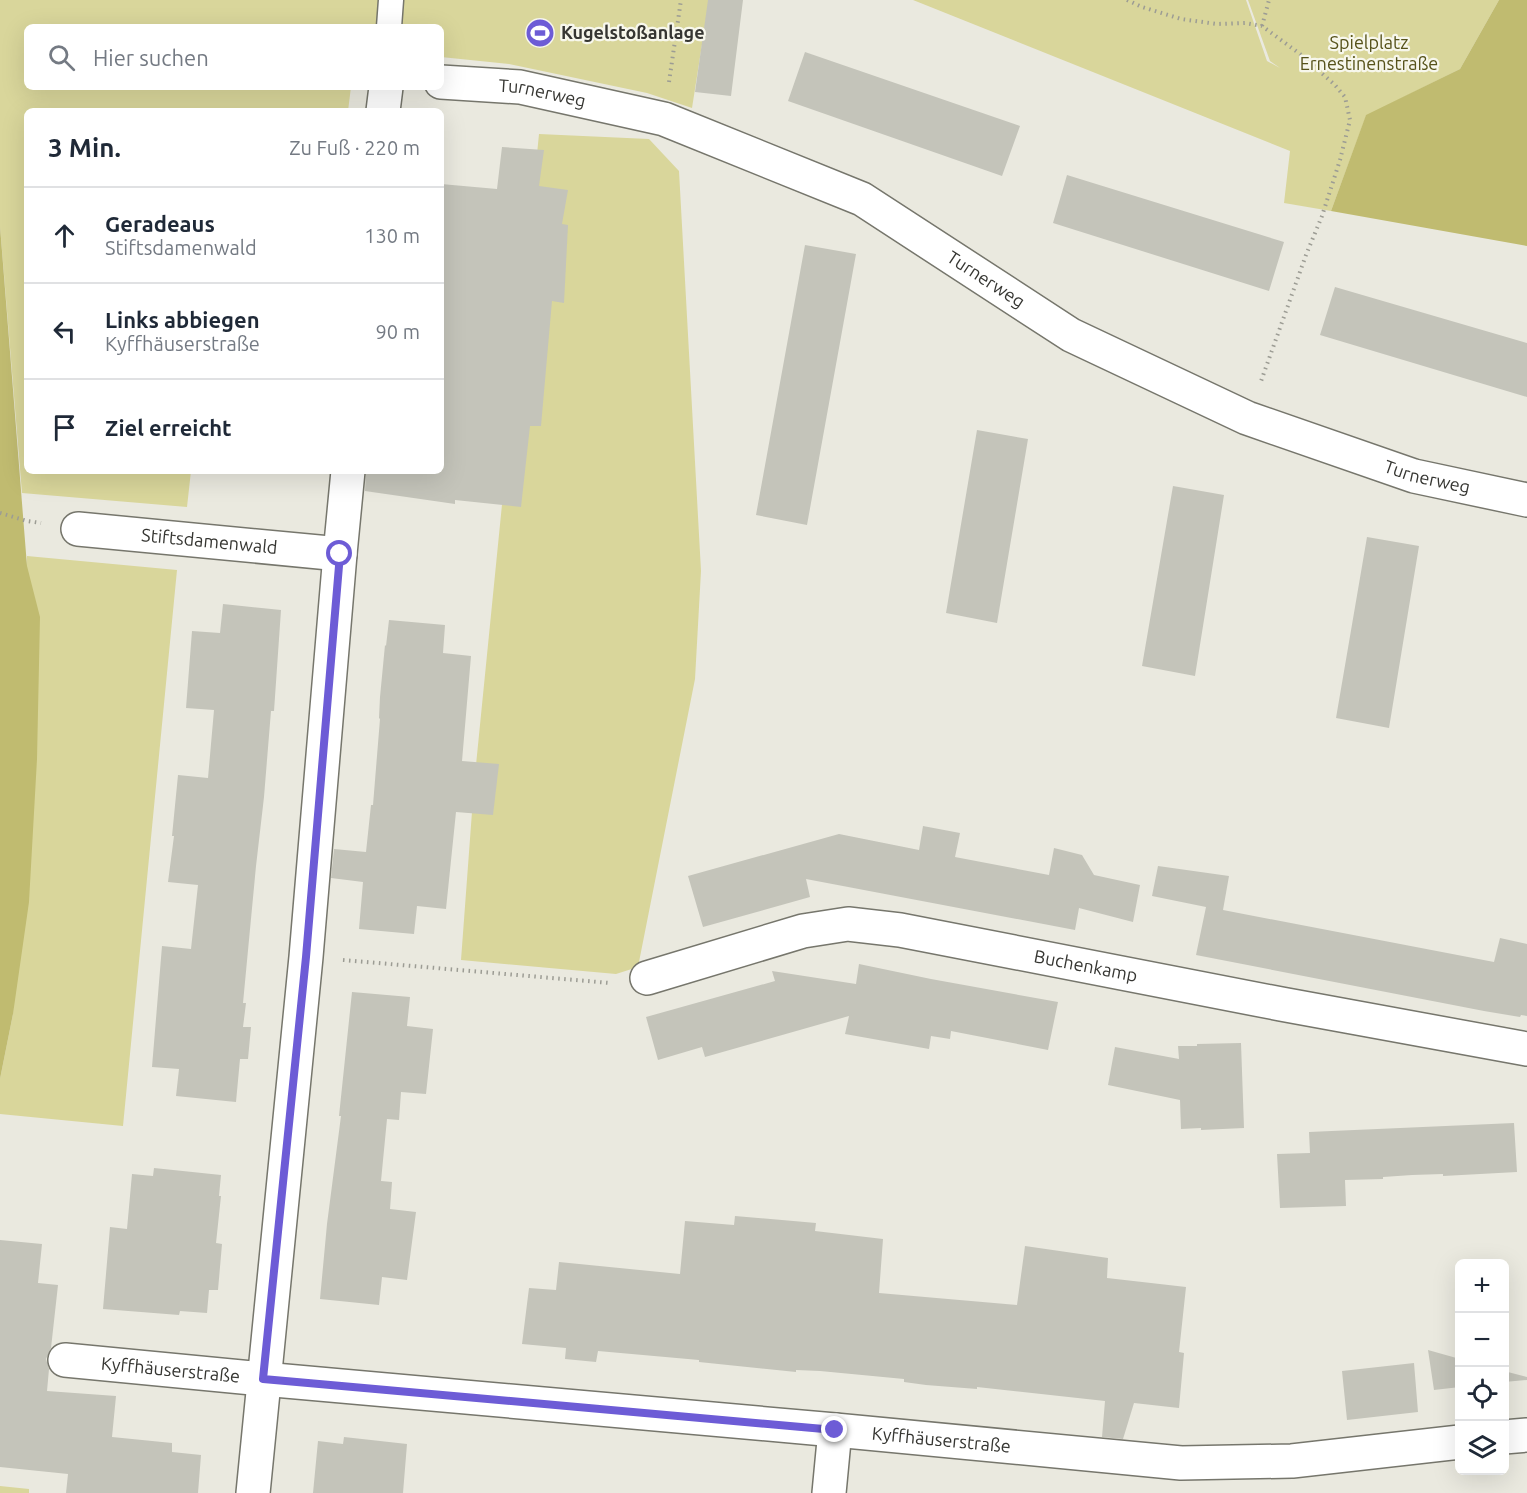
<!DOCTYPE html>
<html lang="de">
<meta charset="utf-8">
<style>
body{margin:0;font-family:Ubuntu,sans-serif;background:#f6f6f7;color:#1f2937}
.controls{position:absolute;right:18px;bottom:18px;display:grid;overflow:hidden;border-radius:9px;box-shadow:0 6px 24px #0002}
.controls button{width:54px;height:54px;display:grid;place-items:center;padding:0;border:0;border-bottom:2px solid #e0e1e3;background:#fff;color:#1f2937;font:30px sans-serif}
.stop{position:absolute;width:18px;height:18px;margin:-14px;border:4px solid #6d5cd6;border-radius:50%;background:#fff}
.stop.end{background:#6d5cd6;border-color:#fff;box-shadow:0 2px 6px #0008}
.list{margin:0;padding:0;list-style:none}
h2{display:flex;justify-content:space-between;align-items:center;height:78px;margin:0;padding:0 24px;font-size:26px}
h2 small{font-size:20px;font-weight:400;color:#747a83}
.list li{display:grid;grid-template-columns:39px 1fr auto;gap:18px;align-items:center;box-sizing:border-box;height:96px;padding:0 24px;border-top:2px solid #e0e1e3}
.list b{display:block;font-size:22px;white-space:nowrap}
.list p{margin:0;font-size:20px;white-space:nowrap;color:#747a83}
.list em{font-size:20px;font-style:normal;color:#747a83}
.icon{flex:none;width:33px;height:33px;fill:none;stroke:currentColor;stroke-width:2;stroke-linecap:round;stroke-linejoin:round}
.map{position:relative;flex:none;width:1527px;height:1493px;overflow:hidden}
.search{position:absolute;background:#fff;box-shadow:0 6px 24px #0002;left:24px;top:24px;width:420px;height:66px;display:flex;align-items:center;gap:15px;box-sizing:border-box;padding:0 21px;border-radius:9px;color:#747a83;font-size:22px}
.panel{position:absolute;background:#fff;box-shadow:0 6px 24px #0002;left:24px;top:108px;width:420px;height:366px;border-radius:9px}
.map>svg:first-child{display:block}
.green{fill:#d9d69b}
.forest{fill:#c0bb70}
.building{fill:#c4c4ba}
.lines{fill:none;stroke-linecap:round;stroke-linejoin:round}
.service-casing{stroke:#76766c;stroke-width:27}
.minor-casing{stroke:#76766c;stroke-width:36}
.path{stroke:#9c9c94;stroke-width:4;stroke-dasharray:1.5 4.5;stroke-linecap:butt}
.service{stroke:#fff;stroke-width:24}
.minor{stroke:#fff;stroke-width:33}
.route{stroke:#6d5cd6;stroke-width:8}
.labels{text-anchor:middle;stroke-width:4.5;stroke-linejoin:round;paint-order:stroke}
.poi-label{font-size:18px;font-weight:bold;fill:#363632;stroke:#f7f7ec;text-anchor:start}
.park-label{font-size:18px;fill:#56521a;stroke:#f7f7ec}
.street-label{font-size:18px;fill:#363632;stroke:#f7f7ec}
</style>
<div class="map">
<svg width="1527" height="1493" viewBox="0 0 1527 1493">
<rect width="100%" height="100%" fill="#eae9df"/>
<!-- green -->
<path class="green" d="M 0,0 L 709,0 L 692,108 L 647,93 L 509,64 L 441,57 L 441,27 L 27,27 L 27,87 L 351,87 L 348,111 L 27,111 L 27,471 L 191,471 L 187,507 L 22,493 L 0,226 Z
M 913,0 L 1246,0 L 1267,61 L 1280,68 L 1270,61 L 1248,0 L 1499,0 L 1460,69 L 1366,116 L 1331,211 L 1284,203 L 1290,151 Z
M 539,134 L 649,139 L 679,171 L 701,571 L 695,679 L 638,967 L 616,974 L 461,960 L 474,785 Z
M 27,556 L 177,570 L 123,1126 L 0,1114 L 0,1079 L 13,1014 Z
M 0,1486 L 29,1489 L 29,1493 L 0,1493 Z"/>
<!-- forest -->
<path class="forest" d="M 1499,0 L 1527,0 L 1527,246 L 1331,211 L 1366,115 L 1460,69 Z
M 0,226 L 27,566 L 40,617 L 37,759 L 29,902 L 13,1014 L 0,1079 Z"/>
<!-- building -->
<path class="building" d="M 708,0 L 743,0 L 731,96 L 695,92 Z
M 805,52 L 1020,126 L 1002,176 L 788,101 Z
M 502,147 L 544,150 L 539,186 L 568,190 L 562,224 L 568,225 L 564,303 L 552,301 L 541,426 L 530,426 L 521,507 L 455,500 L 455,504 L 365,491 L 366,471 L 441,471 L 441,184 L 497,189 Z
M 1067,175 L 1284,242 L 1269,291 L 1053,223 Z
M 805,245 L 856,254 L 807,525 L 756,515 Z
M 1335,287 L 1527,343 L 1527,397 L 1320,335 Z
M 977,430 L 1028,439 L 997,623 L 946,613 Z
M 1173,486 L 1224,495 L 1195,676 L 1142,666 Z
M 1367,537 L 1419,546 L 1389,728 L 1336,718 Z
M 223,604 L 281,610 L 274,711 L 271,711 L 264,797 L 256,866 L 243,1003 L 246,1003 L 243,1027 L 251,1027 L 248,1059 L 240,1059 L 236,1102 L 176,1096 L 179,1069 L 152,1067 L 162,946 L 191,949 L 198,885 L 168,882 L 174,836 L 172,836 L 178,775 L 208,778 L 214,710 L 186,708 L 192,631 L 220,633 Z
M 389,620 L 445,625 L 443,653 L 471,656 L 462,761 L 499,764 L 493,815 L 456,812 L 446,909 L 417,906 L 414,934 L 359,929 L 363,882 L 331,878 L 334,849 L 366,852 L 371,805 L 373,805 L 380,719 L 379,718 L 380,697 L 385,645 L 386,646 Z
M 923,826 L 960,833 L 955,857 L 1049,875 L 1054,848 L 1082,855 L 1094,875 L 1140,885 L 1133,922 L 1079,908 L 1075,930 L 806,879 L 810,897 L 703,927 L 688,876 L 839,834 L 919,850 Z
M 1158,866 L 1229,876 L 1223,910 L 1494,962 L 1500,938 L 1527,944 L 1527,1016 L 1521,1015 L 1520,1017 L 1484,1011 L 1196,955 L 1206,907 L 1152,896 Z
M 859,964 L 931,979 L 1058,1002 L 1048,1050 L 951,1031 L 950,1039 L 931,1036 L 929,1049 L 845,1034 L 849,1016 L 705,1057 L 702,1047 L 658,1060 L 646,1017 L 775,981 L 772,971 L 856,984 Z
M 352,992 L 410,997 L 407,1026 L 433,1029 L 426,1094 L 401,1092 L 399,1120 L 387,1119 L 381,1181 L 392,1182 L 390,1209 L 416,1212 L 407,1280 L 382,1277 L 379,1305 L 320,1299 L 327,1224 L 341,1116 L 339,1116 Z
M 1241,1043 L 1244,1128 L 1201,1130 L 1201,1128 L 1181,1129 L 1180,1100 L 1108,1085 L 1115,1047 L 1179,1059 L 1178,1046 L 1197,1046 L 1197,1044 Z
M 1514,1123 L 1517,1172 L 1443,1176 L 1443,1174 L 1412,1175 L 1383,1177 L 1383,1179 L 1345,1180 L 1346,1206 L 1280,1208 L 1277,1154 L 1310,1153 L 1309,1132 Z
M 154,1168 L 221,1175 L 219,1196 L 221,1196 L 216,1243 L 222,1244 L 218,1290 L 209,1290 L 207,1313 L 180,1311 L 179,1315 L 103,1309 L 110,1227 L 127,1229 L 132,1174 L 153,1176 Z
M 735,1216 L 816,1223 L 815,1231 L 883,1239 L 879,1293 L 1017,1305 L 1025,1246 L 1108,1258 L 1107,1278 L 1186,1287 L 1179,1352 L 1184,1353 L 1179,1408 L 1134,1403 L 1123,1439 L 1102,1437 L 1105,1401 L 977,1387 L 977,1389 L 926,1385 L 904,1382 L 904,1379 L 820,1371 L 796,1370 L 796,1372 L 699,1362 L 699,1360 L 598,1351 L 596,1362 L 565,1359 L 566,1348 L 522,1344 L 529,1288 L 556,1290 L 559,1262 L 680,1274 L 685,1221 L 734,1225 Z
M 0,1240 L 42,1244 L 38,1283 L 58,1285 L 51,1348 L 46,1359 L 49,1369 L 47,1391 L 116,1396 L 112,1437 L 172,1443 L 172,1452 L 201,1455 L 198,1493 L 66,1493 L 68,1474 L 0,1467 Z
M 1428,1350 L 1460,1359 L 1460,1387 L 1434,1390 Z
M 1414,1363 L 1418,1412 L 1347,1420 L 1342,1371 Z
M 1504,1371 L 1527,1377 L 1527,1380 L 1504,1382 Z
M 344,1437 L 407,1444 L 403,1493 L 313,1493 L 318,1441 L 343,1444 Z"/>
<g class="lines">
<!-- service casing -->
<g class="service-casing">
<path id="service" d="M 389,27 L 391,0"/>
</g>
<!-- minor casing -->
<g class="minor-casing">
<g id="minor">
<path id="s1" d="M 441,82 L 520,87 L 664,119 L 862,199 L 1071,335 L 1247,418 L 1414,476 L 1527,500"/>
<path d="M 383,111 L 386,87"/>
<path id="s2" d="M 78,529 L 340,554"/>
<path id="s3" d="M 647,978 L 803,931 L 848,924 L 900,930 L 1281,1004 L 1527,1049"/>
<path id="s4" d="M 65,1360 L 263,1379 L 835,1430 L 1181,1463 L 1292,1461 L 1460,1442"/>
<path d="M 1504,1437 L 1527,1435"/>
<path d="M 253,1493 L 306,957 L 340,554 L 348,471"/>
<path d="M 829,1493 L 835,1430"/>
</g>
</g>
<!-- path -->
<path class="path" d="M 1127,0 L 1142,7 L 1181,19 L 1217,24 L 1245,23 L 1262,26 L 1300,54 L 1334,84 L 1345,97 L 1350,120 L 1340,160 L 1322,216 L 1306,255 L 1260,384
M 1262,26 L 1269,0
M 669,82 L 681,0
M 0,513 L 27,521 L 41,523
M 343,960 L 610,983"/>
<!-- service -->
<use href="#service" class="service"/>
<!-- minor -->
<use href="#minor" class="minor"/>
</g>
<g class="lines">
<!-- route -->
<path class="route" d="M 340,554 L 306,957 L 263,1379 L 835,1430"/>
</g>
<!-- icons -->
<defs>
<g id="stadium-disc" transform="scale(1.5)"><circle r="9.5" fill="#6d5cd6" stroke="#f7f7ec"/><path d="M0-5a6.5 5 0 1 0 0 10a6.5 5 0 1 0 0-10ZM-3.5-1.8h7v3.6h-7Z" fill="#fff"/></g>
</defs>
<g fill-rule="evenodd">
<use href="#stadium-disc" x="540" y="33"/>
</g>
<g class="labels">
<!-- poi labels -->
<g class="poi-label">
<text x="561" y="39">Kugelstoßanlage</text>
</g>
<!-- park labels -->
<g class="park-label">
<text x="1369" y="49">Spielplatz<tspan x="1369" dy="21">Ernestinenstraße</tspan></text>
</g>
<!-- street labels -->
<g class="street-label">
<text dy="6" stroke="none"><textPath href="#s1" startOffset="102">Turnerweg</textPath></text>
<text dy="6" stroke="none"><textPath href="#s1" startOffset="588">Turnerweg</textPath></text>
<text dy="6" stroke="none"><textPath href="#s1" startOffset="1074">Turnerweg</textPath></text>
<text dy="6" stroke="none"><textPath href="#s2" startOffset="132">Stiftsdamenwald</textPath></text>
<text dy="6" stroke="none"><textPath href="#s3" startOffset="450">Buchenkamp</textPath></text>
<text dy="6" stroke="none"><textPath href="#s4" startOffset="106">Kyffhäuserstraße</textPath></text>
<text dy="6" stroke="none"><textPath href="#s4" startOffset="880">Kyffhäuserstraße</textPath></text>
</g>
</g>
</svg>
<div class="controls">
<button>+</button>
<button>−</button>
<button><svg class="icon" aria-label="locate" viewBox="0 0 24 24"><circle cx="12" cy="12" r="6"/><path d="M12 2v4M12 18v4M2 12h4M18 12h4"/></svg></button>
<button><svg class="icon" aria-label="layers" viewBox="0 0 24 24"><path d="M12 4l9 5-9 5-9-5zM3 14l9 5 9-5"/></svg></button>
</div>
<div class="stop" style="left:340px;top:554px"></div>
<div class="stop end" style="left:835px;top:1430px"></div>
<div class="search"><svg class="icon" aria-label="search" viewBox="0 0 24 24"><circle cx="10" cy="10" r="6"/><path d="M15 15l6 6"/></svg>Hier suchen</div>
<section class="panel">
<h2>3 Min.<small>Zu Fuß · 220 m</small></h2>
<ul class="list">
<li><svg class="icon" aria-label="ahead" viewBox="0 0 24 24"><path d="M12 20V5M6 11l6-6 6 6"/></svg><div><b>Geradeaus</b><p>Stiftsdamenwald</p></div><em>130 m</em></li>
<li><svg class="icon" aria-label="left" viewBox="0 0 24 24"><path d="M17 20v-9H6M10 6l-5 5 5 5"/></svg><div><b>Links abbiegen</b><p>Kyffhäuserstraße</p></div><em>90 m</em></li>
<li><svg class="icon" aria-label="arrive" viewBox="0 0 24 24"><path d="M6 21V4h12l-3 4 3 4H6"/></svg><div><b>Ziel erreicht</b></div></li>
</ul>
</section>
</div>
